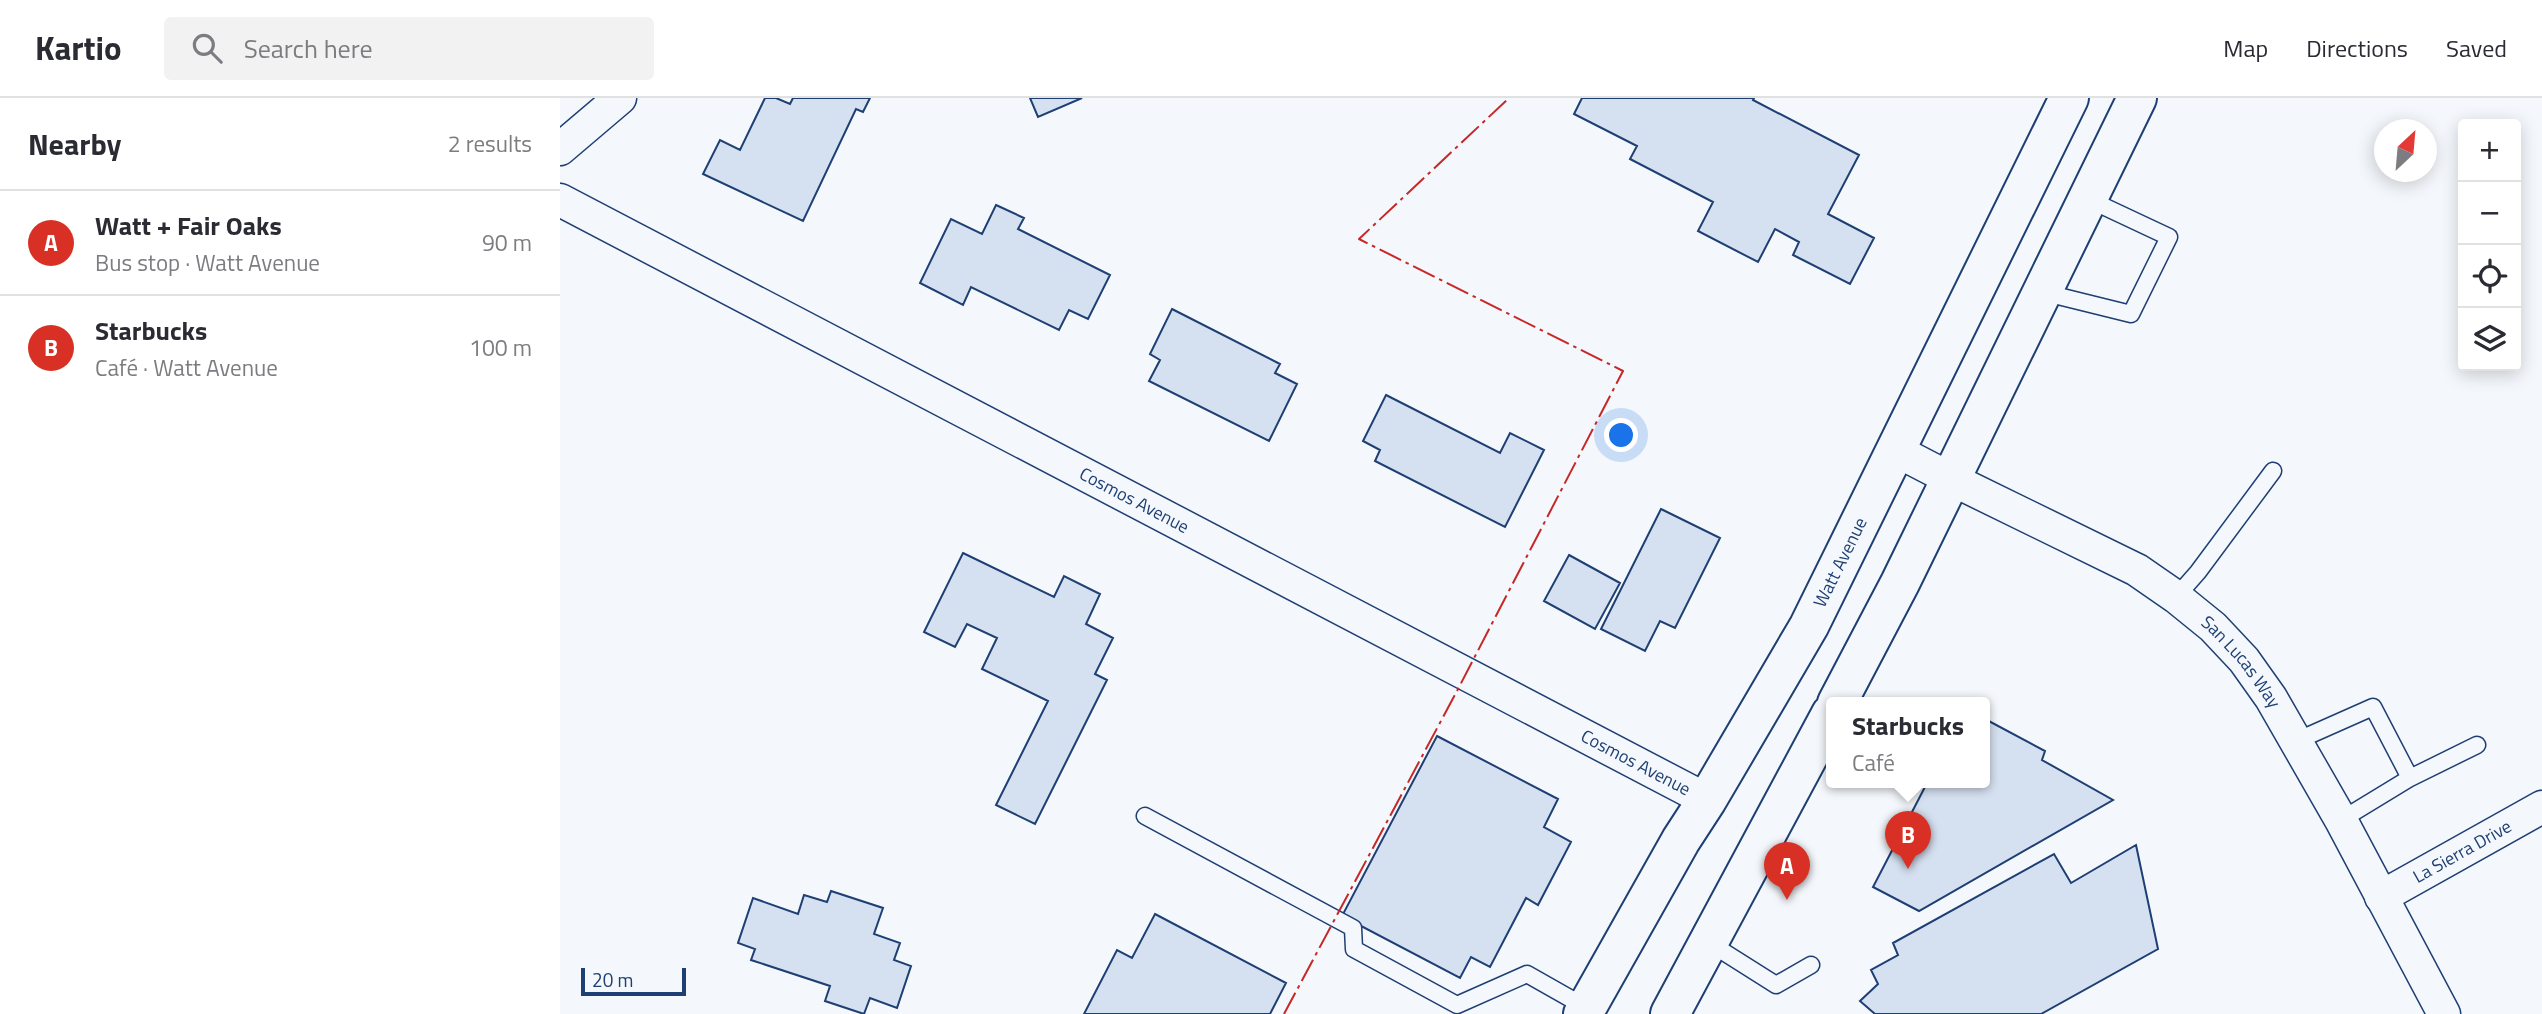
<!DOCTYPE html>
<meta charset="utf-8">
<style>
body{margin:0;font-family:"Titillium Web",sans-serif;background:#f2f2f3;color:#2b2b33}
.controls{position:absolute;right:21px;top:21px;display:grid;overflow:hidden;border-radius:7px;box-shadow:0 4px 18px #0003}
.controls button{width:63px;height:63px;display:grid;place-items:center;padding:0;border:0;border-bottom:2px solid #e1e1e2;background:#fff;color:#2b2b33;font:35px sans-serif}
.compass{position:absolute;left:1814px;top:21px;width:63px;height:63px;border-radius:50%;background:#fff;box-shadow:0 4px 18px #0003;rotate:26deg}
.scale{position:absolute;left:21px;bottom:18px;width:105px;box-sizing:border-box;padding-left:7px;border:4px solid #1d3f73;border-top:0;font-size:19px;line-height:24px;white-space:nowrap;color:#1d3f73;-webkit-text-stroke:5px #f4f7fb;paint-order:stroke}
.you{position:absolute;left:1062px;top:338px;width:24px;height:24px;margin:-18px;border:5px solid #fff;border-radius:50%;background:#1a73e8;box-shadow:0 0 0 10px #1a73e833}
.badge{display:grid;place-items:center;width:46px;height:46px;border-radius:50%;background:#d93025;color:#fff;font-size:23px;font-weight:700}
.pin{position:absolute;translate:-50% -58px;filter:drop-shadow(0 2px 4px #0008)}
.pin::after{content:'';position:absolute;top:37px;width:24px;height:21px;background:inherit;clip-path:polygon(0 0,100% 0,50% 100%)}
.popup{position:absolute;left:1266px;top:599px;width:164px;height:91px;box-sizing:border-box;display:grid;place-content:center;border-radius:7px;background:#fff;filter:drop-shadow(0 2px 5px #0005);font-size:23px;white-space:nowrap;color:#7c7c81}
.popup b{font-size:26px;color:#2b2b33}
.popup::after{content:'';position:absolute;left:50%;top:100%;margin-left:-14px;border:14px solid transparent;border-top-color:#fff}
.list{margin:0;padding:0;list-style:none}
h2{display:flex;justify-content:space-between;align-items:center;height:91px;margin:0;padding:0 28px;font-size:30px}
h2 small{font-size:23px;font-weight:400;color:#7c7c81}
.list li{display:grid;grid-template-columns:46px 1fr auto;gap:21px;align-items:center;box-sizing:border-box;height:105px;padding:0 28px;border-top:2px solid #e1e1e2}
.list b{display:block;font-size:26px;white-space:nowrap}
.list p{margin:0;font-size:23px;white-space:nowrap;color:#7c7c81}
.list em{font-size:23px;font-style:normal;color:#7c7c81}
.icon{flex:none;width:38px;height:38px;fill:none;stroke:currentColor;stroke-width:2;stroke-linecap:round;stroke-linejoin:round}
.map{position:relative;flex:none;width:1982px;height:916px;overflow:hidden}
header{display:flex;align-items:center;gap:42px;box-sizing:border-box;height:98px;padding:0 35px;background:#fff;border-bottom:2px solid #e1e1e2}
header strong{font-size:33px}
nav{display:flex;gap:38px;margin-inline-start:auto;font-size:24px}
.search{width:490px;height:63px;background:#f2f2f3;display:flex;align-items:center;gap:18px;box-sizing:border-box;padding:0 24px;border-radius:7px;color:#7c7c81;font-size:26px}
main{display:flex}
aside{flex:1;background:#fff}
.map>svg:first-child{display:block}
.building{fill:#d5e0f0;stroke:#1d3f73;stroke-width:2}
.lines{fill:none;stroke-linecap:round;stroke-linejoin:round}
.service-casing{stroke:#1d3f73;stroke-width:19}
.minor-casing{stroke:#1d3f73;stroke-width:35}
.primary-casing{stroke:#1d3f73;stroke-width:42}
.service{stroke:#f4f7fb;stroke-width:16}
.minor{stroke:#f4f7fb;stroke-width:32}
.primary{stroke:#f4f7fb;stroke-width:38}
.power{stroke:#c62828;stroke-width:2;stroke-dasharray:24 5 3.5 5;stroke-linecap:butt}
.labels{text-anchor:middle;stroke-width:5;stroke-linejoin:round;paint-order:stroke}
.street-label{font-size:18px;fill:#1d3f73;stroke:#f4f7fb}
</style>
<header>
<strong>Kartio</strong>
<div class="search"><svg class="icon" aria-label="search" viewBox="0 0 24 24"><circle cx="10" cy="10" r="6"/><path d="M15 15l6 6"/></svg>Search here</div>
<nav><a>Map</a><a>Directions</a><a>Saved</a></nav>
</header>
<main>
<aside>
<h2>Nearby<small>2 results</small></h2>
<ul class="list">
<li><span class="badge">A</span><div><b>Watt + Fair Oaks</b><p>Bus stop · Watt Avenue</p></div><em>90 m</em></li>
<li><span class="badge">B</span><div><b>Starbucks</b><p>Café · Watt Avenue</p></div><em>100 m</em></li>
</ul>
</aside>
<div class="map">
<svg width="1982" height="916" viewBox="0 0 1982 916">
<rect width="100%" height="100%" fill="#f4f7fb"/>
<!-- building -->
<path class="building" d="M 205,0 L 216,0 L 230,6 L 233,0 L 310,0 L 303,14 L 296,11 L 243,123 L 143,76 L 160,42 L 180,52 Z
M 470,0 L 522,0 L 478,19 Z
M 1022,0 L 1194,0 L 1193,2 L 1299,57 L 1268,116 L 1314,140 L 1290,186 L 1233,157 L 1239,144 L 1215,131 L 1198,164 L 1138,133 L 1153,104 L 1070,61 L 1077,48 L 1014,16 Z
M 436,107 L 464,120 L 458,131 L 550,177 L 528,221 L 509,212 L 499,232 L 411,189 L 403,207 L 360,185 L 391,121 L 422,136 Z
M 612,211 L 720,266 L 715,275 L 737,286 L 709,343 L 589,283 L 600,262 L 590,256 Z
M 826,297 L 940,355 L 950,335 L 984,352 L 945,429 L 815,363 L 820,352 L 803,343 Z
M 1101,411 L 1160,440 L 1115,530 L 1100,523 L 1085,553 L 1041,531 Z
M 403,455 L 494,499 L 504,478 L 540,496 L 526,526 L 553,540 L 535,576 L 547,582 L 475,726 L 436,707 L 488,603 L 422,571 L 437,540 L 407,526 L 395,549 L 364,534 Z
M 1009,457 L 1060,485 L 1035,531 L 984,503 Z
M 1425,621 L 1485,653 L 1482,662 L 1553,702 L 1359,813 L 1313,789 L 1367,685 L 1425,685 Z
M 877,638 L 998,701 L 984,729 L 1011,744 L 978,807 L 966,800 L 930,869 L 911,859 L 900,880 L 782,818 Z
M 1576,747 L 1598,851 L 1481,916 L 1315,916 L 1300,903 L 1318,886 L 1311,872 L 1338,857 L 1333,845 L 1494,756 L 1511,785 Z
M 271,793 L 323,810 L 314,836 L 340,845 L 334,862 L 351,868 L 337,910 L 310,900 L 304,916 L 265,903 L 270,888 L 191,862 L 195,851 L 178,845 L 193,800 L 238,816 L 244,797 L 267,804 Z
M 595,816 L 726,885 L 710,916 L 524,916 L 557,852 L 572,860 Z"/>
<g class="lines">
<!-- service casing -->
<g class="service-casing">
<path id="service" d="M 1482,194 L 1571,216 L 1609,139 L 1528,101
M 1616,499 L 1638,474 L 1713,373
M 1734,644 L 1813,609 L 1850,680
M 585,718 L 793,830 L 794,851 L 897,907 L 967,876 L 1027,910
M 1781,722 L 1850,680 L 1917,647
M 1148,844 L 1216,887 L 1251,867"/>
</g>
<!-- minor casing -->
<g class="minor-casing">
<g id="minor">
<path d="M 0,51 L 60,0"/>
<path id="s1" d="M 0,102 L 1147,702"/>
<path id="s2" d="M 1335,352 L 1391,381 L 1577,472 L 1616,499 L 1653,529 L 1684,562 L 1711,600 L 1781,722 L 1884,916"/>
<path id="s3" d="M 1821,799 L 1982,709"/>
</g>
</g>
<!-- primary casing -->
<g class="primary-casing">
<g id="primary">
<path d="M 1277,605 L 1340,485 L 1577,0"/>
<path id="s4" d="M 1023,916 L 1121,742 L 1147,702 L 1249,528 L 1509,0"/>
<path d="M 1110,916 L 1271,616"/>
</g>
</g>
<!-- service -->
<use href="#service" class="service"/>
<!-- minor -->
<use href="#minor" class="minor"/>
<!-- primary -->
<use href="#primary" class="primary"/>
<!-- power -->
<path class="power" d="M 724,916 L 897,593 L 1063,273 L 799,141 L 949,0"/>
</g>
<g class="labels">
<!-- street labels -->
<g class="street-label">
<text dy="6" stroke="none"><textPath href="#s1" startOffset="648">Cosmos Avenue</textPath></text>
<text dy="6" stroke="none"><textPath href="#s4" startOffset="520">Watt Avenue</textPath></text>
<text dy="6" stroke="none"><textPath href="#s2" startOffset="410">San Lucas Way</textPath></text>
<text dy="6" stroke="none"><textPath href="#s1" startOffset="1214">Cosmos Avenue</textPath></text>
<text dy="6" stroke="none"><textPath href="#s3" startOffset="93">La Sierra Drive</textPath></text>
</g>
</g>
</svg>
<div class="controls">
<button>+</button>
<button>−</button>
<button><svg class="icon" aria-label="locate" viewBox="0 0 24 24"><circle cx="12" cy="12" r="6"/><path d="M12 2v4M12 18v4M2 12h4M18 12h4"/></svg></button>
<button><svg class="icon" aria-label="layers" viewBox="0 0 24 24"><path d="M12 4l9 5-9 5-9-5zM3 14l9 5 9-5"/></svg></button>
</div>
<svg class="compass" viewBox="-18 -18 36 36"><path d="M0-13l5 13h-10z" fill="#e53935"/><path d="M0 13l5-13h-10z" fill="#7c7c81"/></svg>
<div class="scale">20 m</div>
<div class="you"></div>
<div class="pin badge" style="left:1227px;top:802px">A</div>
<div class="pin badge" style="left:1348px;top:771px">B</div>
<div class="popup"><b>Starbucks</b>Café</div>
</div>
</main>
